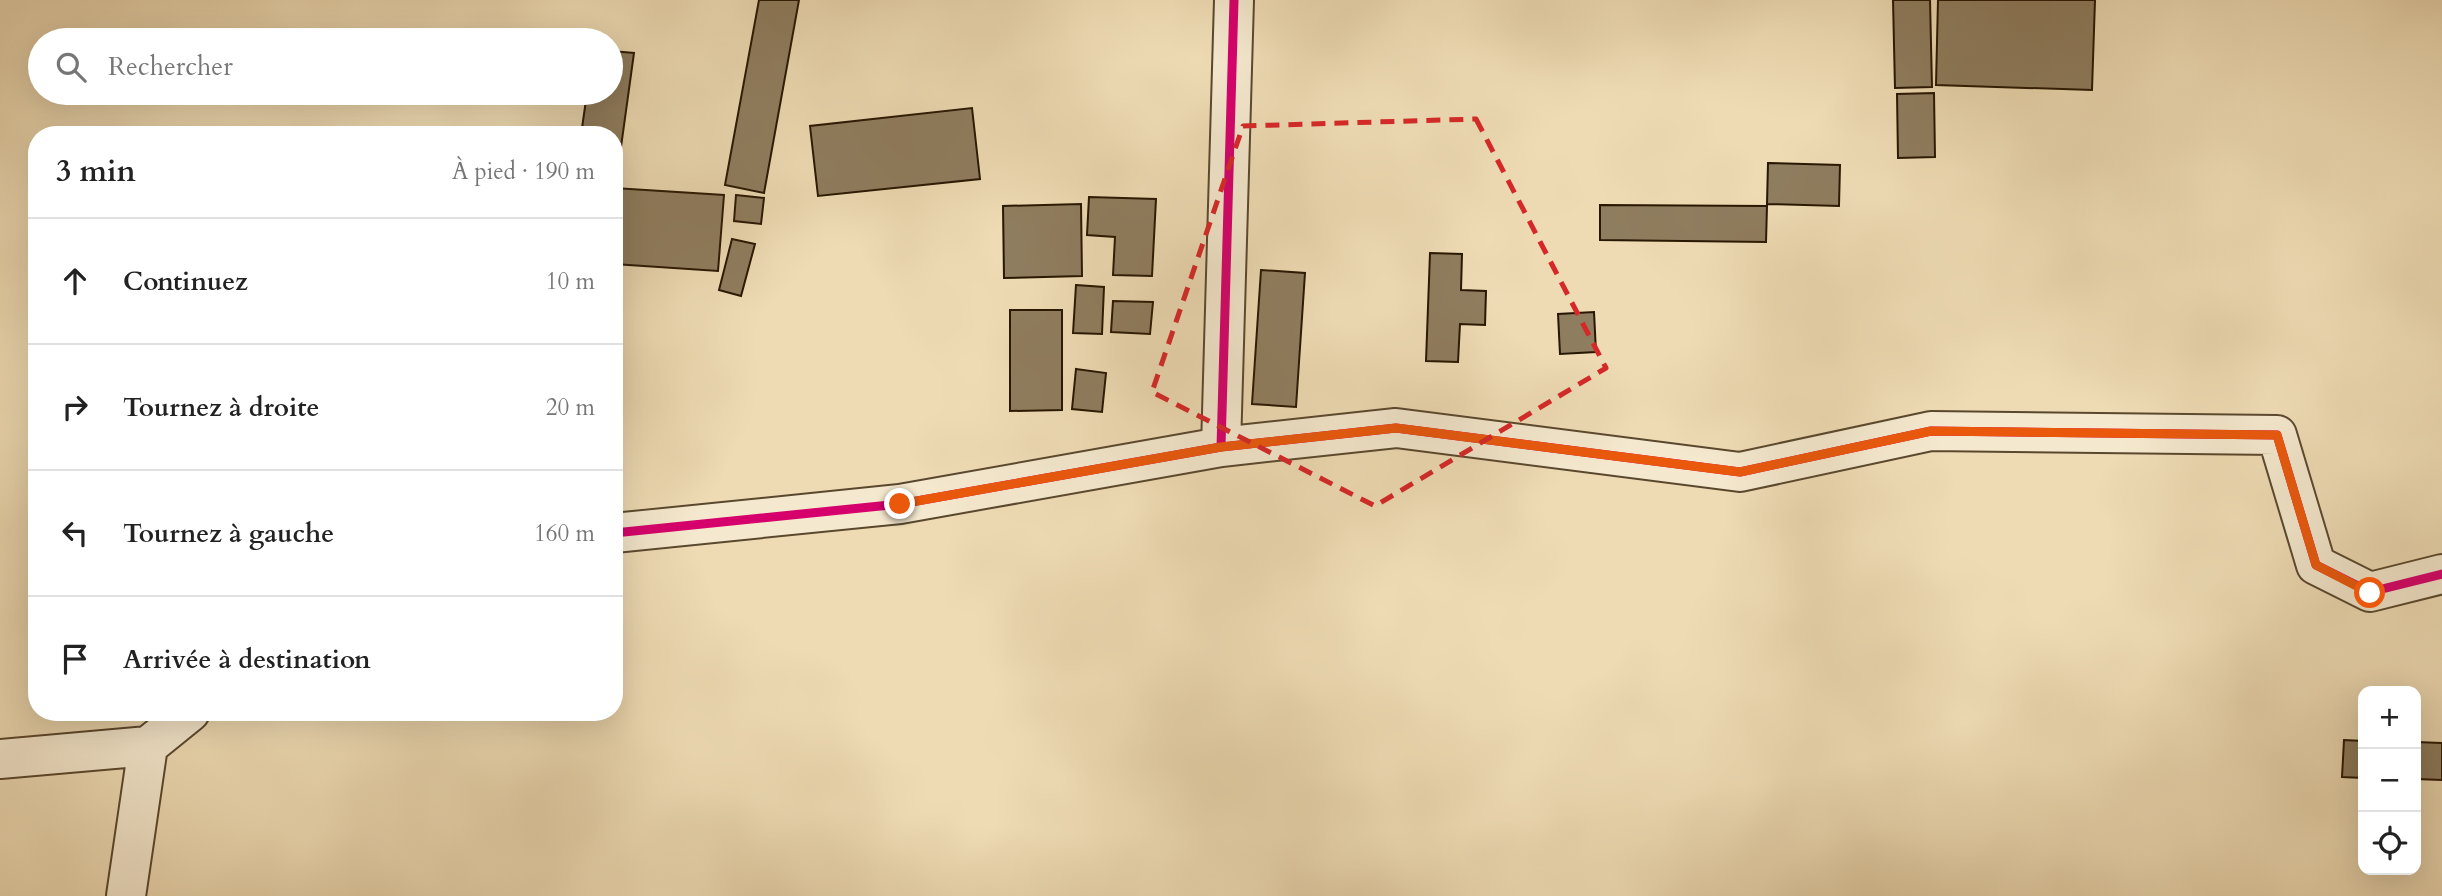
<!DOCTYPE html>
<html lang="fr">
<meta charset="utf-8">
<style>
body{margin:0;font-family:Cardo,serif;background:#f6f6f6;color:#222}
.controls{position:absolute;right:21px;bottom:21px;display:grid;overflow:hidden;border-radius:14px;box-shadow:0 7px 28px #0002}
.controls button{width:63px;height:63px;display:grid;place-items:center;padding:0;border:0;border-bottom:2px solid #e0e0e0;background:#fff;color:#222;font:35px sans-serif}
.stop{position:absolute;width:21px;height:21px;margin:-16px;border:5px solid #ea580c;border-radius:50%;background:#fff}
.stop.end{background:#ea580c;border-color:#fff;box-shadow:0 2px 7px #0008}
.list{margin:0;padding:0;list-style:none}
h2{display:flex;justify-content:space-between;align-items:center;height:91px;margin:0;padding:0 28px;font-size:30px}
h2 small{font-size:23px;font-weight:400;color:#767676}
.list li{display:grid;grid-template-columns:46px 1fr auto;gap:21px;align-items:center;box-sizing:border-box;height:126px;padding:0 28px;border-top:2px solid #e0e0e0}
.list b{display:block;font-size:26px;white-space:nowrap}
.list em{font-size:23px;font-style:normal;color:#767676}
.icon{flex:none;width:38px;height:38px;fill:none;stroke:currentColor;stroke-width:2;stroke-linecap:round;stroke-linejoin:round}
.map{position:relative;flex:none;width:2442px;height:896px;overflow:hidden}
.search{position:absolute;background:#fff;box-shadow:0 7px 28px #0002;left:28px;top:28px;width:595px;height:77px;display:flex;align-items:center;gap:18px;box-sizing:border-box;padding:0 24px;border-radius:38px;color:#767676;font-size:26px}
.panel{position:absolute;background:#fff;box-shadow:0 7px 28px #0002;left:28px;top:126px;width:595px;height:595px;border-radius:28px}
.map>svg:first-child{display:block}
.building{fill:#8f7d5f;stroke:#281702;stroke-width:2}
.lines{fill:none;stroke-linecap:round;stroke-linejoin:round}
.minor-casing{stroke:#5a482e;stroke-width:42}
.minor{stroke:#f4e8ce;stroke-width:38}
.cycleway-casing{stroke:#f4e8ce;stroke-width:13}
.cycleway{stroke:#d6006c;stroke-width:9}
.route{stroke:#ea580c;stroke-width:9}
.marked{fill:none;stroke:#d62828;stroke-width:5;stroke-dasharray:14 9;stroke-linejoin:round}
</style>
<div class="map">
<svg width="2442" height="896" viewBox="0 0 2442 896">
<rect width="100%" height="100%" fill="#eedbb4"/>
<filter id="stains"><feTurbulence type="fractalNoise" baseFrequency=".00286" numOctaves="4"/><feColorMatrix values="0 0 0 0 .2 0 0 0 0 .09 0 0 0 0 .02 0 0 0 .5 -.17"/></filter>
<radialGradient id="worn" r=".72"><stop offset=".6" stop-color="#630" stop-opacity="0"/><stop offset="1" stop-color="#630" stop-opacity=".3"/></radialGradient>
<!-- building -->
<path class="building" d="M 759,0 L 799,0 L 764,193 L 725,185 Z
M 1893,0 L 1930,0 L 1932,87 L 1895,88 Z
M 1938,0 L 2095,0 L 2092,90 L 1936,85 Z
M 611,51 L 634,53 L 617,176 L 614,176 L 614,135 L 581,135 L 587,93 L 611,93 Z
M 1934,93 L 1935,157 L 1898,158 L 1897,94 Z
M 972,108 L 980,179 L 818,196 L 810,126 Z
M 1768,163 L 1840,165 L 1839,206 L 1767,204 Z
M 614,188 L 724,195 L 718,271 L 614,264 Z
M 736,195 L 764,198 L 761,224 L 734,221 Z
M 1089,197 L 1156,199 L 1152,276 L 1113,275 L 1115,237 L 1087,235 Z
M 1081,204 L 1082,276 L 1004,278 L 1003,206 Z
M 1600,205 L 1767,206 L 1766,242 L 1600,240 Z
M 732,239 L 755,244 L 741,296 L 719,290 Z
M 1430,253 L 1462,254 L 1461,290 L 1486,291 L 1485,325 L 1460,324 L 1458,362 L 1426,361 Z
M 1261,270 L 1305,273 L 1296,407 L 1252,404 Z
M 1076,285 L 1104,287 L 1102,334 L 1073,333 Z
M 1113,301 L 1153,302 L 1150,334 L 1111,332 Z
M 1010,310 L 1062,310 L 1062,410 L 1010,411 Z
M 1594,312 L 1596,352 L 1560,354 L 1558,314 Z
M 1076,369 L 1106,373 L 1102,412 L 1072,409 Z
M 2344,740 L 2363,741 L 2363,778 L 2342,777 Z
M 2416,742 L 2442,743 L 2442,780 L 2416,779 Z"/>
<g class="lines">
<!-- minor casing -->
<g class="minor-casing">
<path id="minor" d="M 1221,447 L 1234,0
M 614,533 L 900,504 L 1221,447 L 1396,428 L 1740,472 L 1931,431 L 2277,435 L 2316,565 L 2370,592 L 2442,574
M 0,759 L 148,746
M 126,896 L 148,746 L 190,712"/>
</g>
<!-- minor -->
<use href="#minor" class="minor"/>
<!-- cycleway casing -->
<g class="cycleway-casing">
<path id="cycleway" d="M 1221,447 L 1234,0
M 614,533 L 900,504 L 1221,447 L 1396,428 L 1740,472 L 1931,431 L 2277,435 L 2316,565 L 2370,592 L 2442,574"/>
</g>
<!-- cycleway -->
<use href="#cycleway" class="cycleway"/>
</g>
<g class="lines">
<!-- route -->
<path class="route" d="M 900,504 L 1221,447 L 1396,428 L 1740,472 L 1931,431 L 2277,435 L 2316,565 L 2370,593"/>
</g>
<!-- marked area -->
<path class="marked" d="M 1476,119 L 1606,368 L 1375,506 L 1152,392 L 1243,126 Z"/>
<rect width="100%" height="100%" filter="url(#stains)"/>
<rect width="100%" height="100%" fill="url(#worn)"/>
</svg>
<div class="controls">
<button>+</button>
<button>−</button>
<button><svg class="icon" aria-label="locate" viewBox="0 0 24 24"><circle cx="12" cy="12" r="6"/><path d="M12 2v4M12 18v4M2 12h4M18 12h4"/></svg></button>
</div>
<div class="stop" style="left:2370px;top:593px"></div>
<div class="stop end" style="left:900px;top:504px"></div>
<div class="search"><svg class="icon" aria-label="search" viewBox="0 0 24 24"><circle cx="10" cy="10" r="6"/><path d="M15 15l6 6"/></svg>Rechercher</div>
<section class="panel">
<h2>3 min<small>À pied · 190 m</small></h2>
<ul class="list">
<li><svg class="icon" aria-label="ahead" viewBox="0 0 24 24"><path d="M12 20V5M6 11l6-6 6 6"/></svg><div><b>Continuez</b></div><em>10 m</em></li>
<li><svg class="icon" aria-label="right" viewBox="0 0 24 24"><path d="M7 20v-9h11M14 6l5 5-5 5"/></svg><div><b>Tournez à droite</b></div><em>20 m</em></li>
<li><svg class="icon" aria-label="left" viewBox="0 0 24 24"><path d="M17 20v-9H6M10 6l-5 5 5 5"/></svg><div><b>Tournez à gauche</b></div><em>160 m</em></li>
<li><svg class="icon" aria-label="arrive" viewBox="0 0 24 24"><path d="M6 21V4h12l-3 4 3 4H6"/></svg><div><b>Arrivée à destination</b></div></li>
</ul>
</section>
</div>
